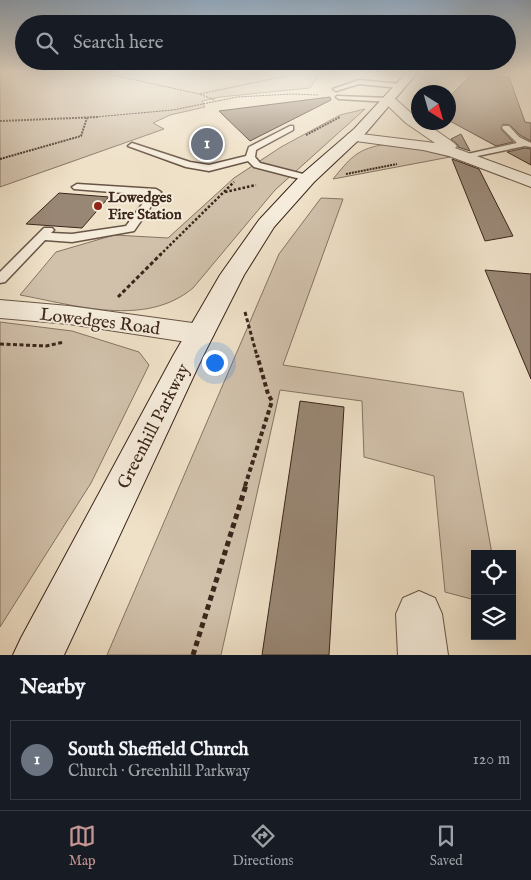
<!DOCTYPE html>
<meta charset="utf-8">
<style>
body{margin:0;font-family:"IM FELL English",serif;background:#242831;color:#f1f3f6}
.controls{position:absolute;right:15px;bottom:15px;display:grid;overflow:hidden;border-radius:0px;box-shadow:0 5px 20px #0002}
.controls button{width:45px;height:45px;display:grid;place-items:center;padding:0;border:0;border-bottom:1px solid #363941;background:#171b24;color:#f1f3f6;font:25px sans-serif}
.compass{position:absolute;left:411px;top:85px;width:45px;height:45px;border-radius:50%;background:#171b24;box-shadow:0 5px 20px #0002;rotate:143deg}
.you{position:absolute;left:214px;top:362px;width:18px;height:18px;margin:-12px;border:4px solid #fff;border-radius:50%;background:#1a73e8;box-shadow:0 0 0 8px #1a73e833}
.badge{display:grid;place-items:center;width:32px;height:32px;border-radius:50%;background:#c59692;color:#fff;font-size:16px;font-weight:700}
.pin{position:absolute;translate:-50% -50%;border:2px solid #fff;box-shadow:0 1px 5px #0006}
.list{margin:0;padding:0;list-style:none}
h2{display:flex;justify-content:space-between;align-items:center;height:65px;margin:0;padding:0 20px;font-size:21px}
h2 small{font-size:16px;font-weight:400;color:#9ea1a6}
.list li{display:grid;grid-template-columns:32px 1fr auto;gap:15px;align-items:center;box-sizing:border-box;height:80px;margin:0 10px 10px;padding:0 10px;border:1px solid #363941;border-radius:0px}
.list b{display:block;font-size:19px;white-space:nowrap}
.list p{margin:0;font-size:16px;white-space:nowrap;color:#9ea1a6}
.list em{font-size:16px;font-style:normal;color:#9ea1a6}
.icon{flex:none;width:28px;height:28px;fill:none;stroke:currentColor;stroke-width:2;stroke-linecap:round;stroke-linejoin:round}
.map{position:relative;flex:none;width:531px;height:655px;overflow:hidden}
.search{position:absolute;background:#171b24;box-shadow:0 5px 20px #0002;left:15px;right:15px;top:15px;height:55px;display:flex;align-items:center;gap:12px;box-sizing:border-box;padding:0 18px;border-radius:28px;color:#9ea1a6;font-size:19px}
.sheet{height:155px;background:#171b24}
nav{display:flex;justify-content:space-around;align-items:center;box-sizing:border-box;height:70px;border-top:1px solid #363941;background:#171b24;font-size:14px;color:#9ea1a6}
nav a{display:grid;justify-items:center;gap:2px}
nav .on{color:#c59692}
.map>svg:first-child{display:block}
.green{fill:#d1c1ab;stroke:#867463}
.building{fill:#998775;stroke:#3c261b}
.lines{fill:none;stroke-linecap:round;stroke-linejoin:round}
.service-casing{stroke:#695546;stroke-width:3}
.minor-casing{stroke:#695546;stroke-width:2}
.tertiary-casing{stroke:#695546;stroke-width:2}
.secondary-casing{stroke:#3c261b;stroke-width:2}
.path-far5{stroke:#3c261b;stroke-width:1;stroke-dasharray:2 1;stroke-linecap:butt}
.path-far4{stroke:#3c261b;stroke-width:2;stroke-dasharray:2 1;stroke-linecap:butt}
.path-far3{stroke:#3c261b;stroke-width:2.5;stroke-dasharray:2.5 2;stroke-linecap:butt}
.path-far2{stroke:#3c261b;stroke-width:3;stroke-dasharray:4 2.5;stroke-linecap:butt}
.path-far1{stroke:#3c261b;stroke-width:4;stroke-dasharray:4.5 3;stroke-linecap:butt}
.path{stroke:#3c261b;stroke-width:5;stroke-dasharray:5.5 4;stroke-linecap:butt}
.service{fill:#f5ecdb;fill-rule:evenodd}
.minor{fill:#f5ecdb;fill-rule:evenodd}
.tertiary{fill:#f5ecdb;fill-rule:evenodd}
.secondary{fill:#f5ecdb;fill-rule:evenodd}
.poi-dot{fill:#8f2418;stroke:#f5ecdb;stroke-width:2}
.labels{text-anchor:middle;stroke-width:4;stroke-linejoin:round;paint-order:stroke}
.far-poi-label{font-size:15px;font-weight:bold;fill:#3c261b;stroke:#f5ecdb;text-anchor:start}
.street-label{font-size:18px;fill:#3c261b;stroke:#f5ecdb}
</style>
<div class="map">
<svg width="531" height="655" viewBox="0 0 531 655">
<rect width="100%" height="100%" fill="#efe1c8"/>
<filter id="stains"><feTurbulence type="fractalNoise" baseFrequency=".004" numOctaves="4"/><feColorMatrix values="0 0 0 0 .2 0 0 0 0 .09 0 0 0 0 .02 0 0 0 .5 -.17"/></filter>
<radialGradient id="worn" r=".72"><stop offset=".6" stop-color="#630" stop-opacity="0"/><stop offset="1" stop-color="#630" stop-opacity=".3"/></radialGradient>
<!-- green -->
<path class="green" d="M 0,71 L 327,71 L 319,75 L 310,88 L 220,97 L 202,101 L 205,107 L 170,115 L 153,123 L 164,129 L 0,187 Z
M 365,109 L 275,190 L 193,288 C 145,328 75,305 20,295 L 56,252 L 114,235 L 168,238 L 234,178 L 281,147 L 340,115 Z
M 381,145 L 416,148 L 450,157 L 333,179 C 349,160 355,150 381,145 Z
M 321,198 L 343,199 L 283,365 L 463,392 L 492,554 L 475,554 L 475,600 L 445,592 L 434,476 L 364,457 L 362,401 L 280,390 L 221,655 L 107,655 L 279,254 Z
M 0,322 L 72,331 L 139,352 L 149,365 L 91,483 L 0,627 Z"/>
<!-- building -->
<path class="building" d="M 473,73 L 509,77 L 525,122 L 531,123 L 531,141 L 520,135 L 510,125 L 503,124 L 501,129 L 513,142 L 496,146 L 448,120 L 448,98 Z
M 330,97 L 331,100 L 250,141 L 219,111 Z
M 461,134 L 470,151 L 458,147 L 458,145 L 451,139 Z
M 525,148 L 531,149 L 531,165 L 507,152 Z
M 452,159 L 479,169 L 513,236 L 485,241 Z
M 59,193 L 109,197 L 82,228 L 26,224 Z
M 485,270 L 531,274 L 531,379 Z
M 300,401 L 344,407 L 329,655 L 262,655 Z"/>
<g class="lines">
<!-- service casing -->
<g class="service-casing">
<path id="service" d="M 359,80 L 400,84 L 403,86 L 400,88 L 359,84 L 336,91 L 333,89 Z
M 337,96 L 389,98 L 392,100 L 389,102 L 339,99 L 336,97 Z
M 290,126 L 293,126 L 293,130 L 256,150 L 255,157 L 260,163 L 311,176 L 311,180 L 308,181 L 254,167 L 248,161 L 209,171 L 186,167 L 128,146 L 132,143 L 190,162 L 209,165 L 246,156 L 249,147 Z
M 503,126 L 509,126 L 519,137 L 531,143 L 531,147 L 525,146 L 463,159 L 463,155 L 517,143 L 502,128 Z
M 77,184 L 156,189 L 161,192 L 134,231 L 72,242 L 45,240 L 5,282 L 0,283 L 0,272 L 44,228 L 52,228 L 54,230 L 51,233 L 72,234 L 126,226 L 149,195 L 74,189 L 72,187 Z"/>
</g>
<!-- minor casing -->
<g class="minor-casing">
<path id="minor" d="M 389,96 L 393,97 L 418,119 L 418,122 L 424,122 L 454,143 L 457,146 L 455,148 L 531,176 L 531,187 L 449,156 L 423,150 L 348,140 L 346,137 L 348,134 L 353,133 L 435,143 L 406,123 L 385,103 L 383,100 L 385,97 Z
M 419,591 L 435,598 L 442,614 L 448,655 L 398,655 L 396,614 L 403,598 Z"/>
</g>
<!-- tertiary casing -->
<g class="tertiary-casing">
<path id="tertiary" d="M 0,300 L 69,306 L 200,324 L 210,327 L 214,334 L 210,341 L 200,344 L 69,324 L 0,318 Z"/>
</g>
<!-- secondary casing -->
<g class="secondary-casing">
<path id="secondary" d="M 408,71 L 419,71 L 364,135 L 314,182 L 274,227 L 244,275 L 203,356 L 64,655 L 13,655 L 21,638 L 173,356 L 220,275 L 259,220 L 302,174 L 354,129 Z"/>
</g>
<!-- path-far5 -->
<path class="path-far5" d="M 95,71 L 199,94 L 215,100
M 120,75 L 164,71
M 200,94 L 309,71
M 84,118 L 173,110 L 237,97 L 291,94 L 318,95
M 338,118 L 340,117"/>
<!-- path-far4 -->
<path class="path-far4" d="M 0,121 L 99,117
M 306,135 L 340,117
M 0,159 L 81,136 L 87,118
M 346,174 L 397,164"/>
<!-- path-far3 -->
<path class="path-far3" d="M 225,192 L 256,185
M 160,255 L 234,182"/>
<!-- path-far2 -->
<path class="path-far2" d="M 118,297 L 161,254
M 245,312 L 257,356
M 0,344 L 46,346 L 64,342"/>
<!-- path-far1 -->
<path class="path-far1" d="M 245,486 L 272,401 L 268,394 L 257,355"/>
<!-- path -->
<path class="path" d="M 193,655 L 246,485"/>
<!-- service -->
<use href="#service" class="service"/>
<!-- minor -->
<use href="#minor" class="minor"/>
<!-- tertiary -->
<use href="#tertiary" class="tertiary"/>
<!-- secondary -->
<use href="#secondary" class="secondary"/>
</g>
<!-- sky -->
<linearGradient id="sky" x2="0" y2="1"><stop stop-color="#92acc4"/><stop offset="0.44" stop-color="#f8f2e6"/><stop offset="1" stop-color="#f8f2e6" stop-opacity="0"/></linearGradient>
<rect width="531" height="163" fill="url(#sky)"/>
<!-- markers -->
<circle class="poi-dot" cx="98" cy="206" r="5"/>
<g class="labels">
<!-- far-poi labels -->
<g class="far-poi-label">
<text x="108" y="202">Lowedges<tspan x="108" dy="17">Fire Station</tspan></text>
</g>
<!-- street labels -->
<g class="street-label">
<text transform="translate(100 321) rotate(7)" y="6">Lowedges Road</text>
<text transform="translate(153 426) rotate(-63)" y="6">Greenhill Parkway</text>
</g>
</g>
<rect width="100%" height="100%" filter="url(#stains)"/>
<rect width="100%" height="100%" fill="url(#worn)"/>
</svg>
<div class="controls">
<button><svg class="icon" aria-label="locate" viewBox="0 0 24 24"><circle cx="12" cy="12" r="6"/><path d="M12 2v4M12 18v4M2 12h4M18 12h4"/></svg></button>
<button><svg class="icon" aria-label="layers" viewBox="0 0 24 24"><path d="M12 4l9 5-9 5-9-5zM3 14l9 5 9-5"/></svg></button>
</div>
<svg class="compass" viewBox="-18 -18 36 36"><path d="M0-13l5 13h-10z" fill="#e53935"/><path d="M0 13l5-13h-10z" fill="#9ea1a6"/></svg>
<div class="you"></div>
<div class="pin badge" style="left:207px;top:144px;background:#6b7280">1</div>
<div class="search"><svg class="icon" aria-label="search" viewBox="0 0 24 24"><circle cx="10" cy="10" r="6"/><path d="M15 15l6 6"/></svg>Search here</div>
</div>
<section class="sheet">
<h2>Nearby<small></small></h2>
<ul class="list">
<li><span class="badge" style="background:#6b7280">1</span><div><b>South Sheffield Church</b><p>Church · Greenhill Parkway</p></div><em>120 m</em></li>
</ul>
</section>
<nav>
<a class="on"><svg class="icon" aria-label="map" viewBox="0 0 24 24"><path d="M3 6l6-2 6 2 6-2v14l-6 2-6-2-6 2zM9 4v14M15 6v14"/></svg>Map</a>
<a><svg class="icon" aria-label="directions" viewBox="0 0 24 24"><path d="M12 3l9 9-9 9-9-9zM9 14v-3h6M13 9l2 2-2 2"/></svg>Directions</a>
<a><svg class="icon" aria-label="saved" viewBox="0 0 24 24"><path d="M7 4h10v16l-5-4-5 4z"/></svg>Saved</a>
</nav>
